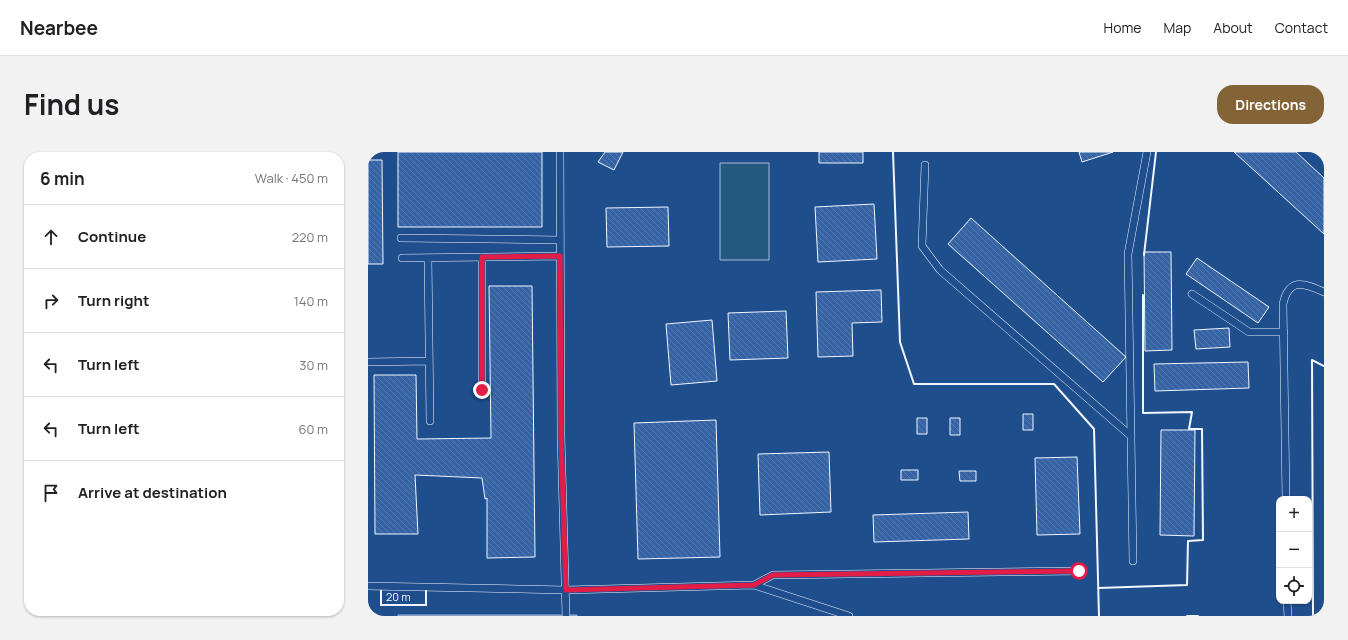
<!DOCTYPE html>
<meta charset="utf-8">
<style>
body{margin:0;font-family:Manrope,sans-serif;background:#f2f2f2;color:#202124}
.controls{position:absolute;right:12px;bottom:12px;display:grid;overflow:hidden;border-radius:8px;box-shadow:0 1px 3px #0004}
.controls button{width:36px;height:36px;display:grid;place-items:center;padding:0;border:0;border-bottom:1px solid #e0e0e0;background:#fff;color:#202124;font:20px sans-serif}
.scale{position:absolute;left:12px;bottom:10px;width:47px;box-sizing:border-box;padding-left:4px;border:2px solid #f2f6ff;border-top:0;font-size:11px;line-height:14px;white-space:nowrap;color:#f2f6ff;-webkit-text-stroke:3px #1f4e8c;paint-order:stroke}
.stop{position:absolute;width:12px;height:12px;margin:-9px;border:3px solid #e11d48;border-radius:50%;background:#fff}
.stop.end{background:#e11d48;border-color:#fff;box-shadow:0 1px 4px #0008}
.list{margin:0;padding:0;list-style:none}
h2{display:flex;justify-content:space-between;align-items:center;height:52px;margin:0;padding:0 16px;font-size:17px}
h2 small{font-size:13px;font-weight:400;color:#757577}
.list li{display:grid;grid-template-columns:26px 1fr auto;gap:12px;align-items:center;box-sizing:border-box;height:64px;padding:0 16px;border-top:1px solid #e0e0e0}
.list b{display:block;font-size:15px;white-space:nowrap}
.list em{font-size:13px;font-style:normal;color:#757577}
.icon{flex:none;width:22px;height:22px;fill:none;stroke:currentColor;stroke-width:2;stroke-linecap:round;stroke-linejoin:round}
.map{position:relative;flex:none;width:956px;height:464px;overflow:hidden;border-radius:16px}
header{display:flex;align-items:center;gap:24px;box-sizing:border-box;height:56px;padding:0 20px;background:#fff;border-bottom:1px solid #e0e0e0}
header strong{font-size:19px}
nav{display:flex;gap:22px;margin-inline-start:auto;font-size:14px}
.intro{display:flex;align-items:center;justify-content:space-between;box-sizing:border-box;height:96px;padding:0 24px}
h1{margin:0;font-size:28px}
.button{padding:10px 18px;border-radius:16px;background:#846436;color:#fff;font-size:14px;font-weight:700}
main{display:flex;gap:24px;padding:0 24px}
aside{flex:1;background:#fff;border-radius:16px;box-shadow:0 1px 3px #0004}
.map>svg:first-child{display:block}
.park{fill:#245a82;stroke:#a8bbd7}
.plaza{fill:url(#plaza-grid);stroke:#a8bbd7}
.building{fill:url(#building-back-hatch);stroke:#f2f6ff}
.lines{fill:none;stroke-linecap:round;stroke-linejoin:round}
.lane-casing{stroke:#f2f6ff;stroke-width:8}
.lane{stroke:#1f4e8c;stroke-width:7}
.wall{stroke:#f2f6ff;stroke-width:2}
.route{stroke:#e11d48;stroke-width:5}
</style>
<header>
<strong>Nearbee</strong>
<nav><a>Home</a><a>Map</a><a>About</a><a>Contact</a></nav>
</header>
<div class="intro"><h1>Find us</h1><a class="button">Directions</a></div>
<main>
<aside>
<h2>6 min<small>Walk · 450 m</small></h2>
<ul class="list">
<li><svg class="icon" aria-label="ahead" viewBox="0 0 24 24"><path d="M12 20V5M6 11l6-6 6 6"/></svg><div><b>Continue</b></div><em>220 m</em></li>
<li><svg class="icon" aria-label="right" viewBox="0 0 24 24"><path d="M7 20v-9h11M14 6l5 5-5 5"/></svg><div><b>Turn right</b></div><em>140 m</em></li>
<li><svg class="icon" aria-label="left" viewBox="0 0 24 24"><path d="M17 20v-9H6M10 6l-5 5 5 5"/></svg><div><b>Turn left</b></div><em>30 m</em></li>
<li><svg class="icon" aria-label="left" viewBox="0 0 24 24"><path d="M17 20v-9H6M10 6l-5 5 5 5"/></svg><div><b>Turn left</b></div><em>60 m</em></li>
<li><svg class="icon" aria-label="arrive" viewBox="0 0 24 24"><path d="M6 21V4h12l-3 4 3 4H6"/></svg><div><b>Arrive at destination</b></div></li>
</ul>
</aside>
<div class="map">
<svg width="956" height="464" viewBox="0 0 956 464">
<defs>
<pattern id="plaza-grid" width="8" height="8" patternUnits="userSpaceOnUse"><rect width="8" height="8" fill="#305b95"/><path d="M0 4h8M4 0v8" fill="none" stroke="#4e73a5"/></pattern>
<pattern id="building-back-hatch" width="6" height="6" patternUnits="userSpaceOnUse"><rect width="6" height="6" fill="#3563a3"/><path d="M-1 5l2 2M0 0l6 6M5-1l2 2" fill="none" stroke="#537ab1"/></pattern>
</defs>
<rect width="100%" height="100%" fill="#1f4e8c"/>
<!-- park -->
<path class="park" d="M 352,11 L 401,11 L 401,108 L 352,108 Z"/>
<!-- plaza -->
<path class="plaza" d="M 30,463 L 209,463 L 209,464 L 30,464 Z"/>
<!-- building -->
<path class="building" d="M 30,0 L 174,0 L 174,75 L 30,75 Z
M 237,0 L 255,0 L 246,18 L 230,10 Z
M 451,0 L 495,0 L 495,11 L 451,11 Z
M 711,0 L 745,0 L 714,10 Z
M 866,0 L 928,0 L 956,26 L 956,82 Z
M 0,8 L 14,8 L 15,112 L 0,112 Z
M 506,52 L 509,107 L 450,110 L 447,55 Z
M 300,55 L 301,94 L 239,95 L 238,56 Z
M 603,66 L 758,205 L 735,230 L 580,92 Z
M 776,100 L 803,100 L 804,198 L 777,199 Z
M 829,106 L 901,155 L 890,171 L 818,122 Z
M 121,134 L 164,134 L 167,405 L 119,406 L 119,346 L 117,347 L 114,326 L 47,323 L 50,382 L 7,382 L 6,223 L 48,223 L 49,287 L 123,286 Z
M 513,138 L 514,170 L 484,171 L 485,204 L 450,205 L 448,140 Z
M 418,159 L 420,206 L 362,208 L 360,161 Z
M 344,168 L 349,229 L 303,233 L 298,172 Z
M 861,176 L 862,195 L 828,197 L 826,178 Z
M 880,210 L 881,236 L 787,239 L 786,212 Z
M 655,262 L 665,262 L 665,278 L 655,278 Z
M 549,266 L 559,266 L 559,282 L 549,282 Z
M 582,266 L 592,266 L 592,283 L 582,283 Z
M 348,268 L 352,405 L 270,407 L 266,271 Z
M 793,278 L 827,278 L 826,384 L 792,383 Z
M 461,300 L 463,360 L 392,363 L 390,302 Z
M 709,305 L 712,382 L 669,383 L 667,306 Z
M 533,318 L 550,318 L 550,328 L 533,328 Z
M 591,319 L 608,319 L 608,329 L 592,329 Z
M 600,360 L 601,387 L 506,390 L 505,363 Z"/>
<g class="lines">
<!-- lane casing -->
<g class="lane-casing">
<path id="lane" d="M 192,0 L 193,284 L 198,464
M 557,13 L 554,94 L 572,118 L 763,284
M 33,86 L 192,88
M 34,106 L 192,104
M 60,106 L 62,269
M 824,142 L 881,180 L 916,180
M 0,210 L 61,209
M 114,238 L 114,105
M 918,347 L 915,152 C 921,125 936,131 956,140
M 765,409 L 760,102 L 779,0
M 386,433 L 405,423 L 711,419
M 0,434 L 198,438 L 386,433 L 481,464
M 919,449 L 920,464"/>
</g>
<!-- lane -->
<use href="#lane" class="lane"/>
<!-- wall -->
<path class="wall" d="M 525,0 L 532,190 L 546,232 L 686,232 L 726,277 L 731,464
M 776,103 L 788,0
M 730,436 L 819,433 L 820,389 L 835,388 L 834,277 L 821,277 L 824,260 L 775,261 L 775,143
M 819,464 L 830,464
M 945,464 L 944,208 L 956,214"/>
</g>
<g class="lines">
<!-- route -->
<path class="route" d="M 114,238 L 114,105 L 192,104 L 193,284 L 198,438 L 386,433 L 405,423 L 711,419"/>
</g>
</svg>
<div class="controls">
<button>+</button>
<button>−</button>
<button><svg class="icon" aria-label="locate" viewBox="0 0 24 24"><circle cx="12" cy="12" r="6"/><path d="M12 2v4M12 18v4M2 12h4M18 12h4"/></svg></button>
</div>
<div class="scale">20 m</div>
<div class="stop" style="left:711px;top:419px"></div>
<div class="stop end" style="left:114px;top:238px"></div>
</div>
</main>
